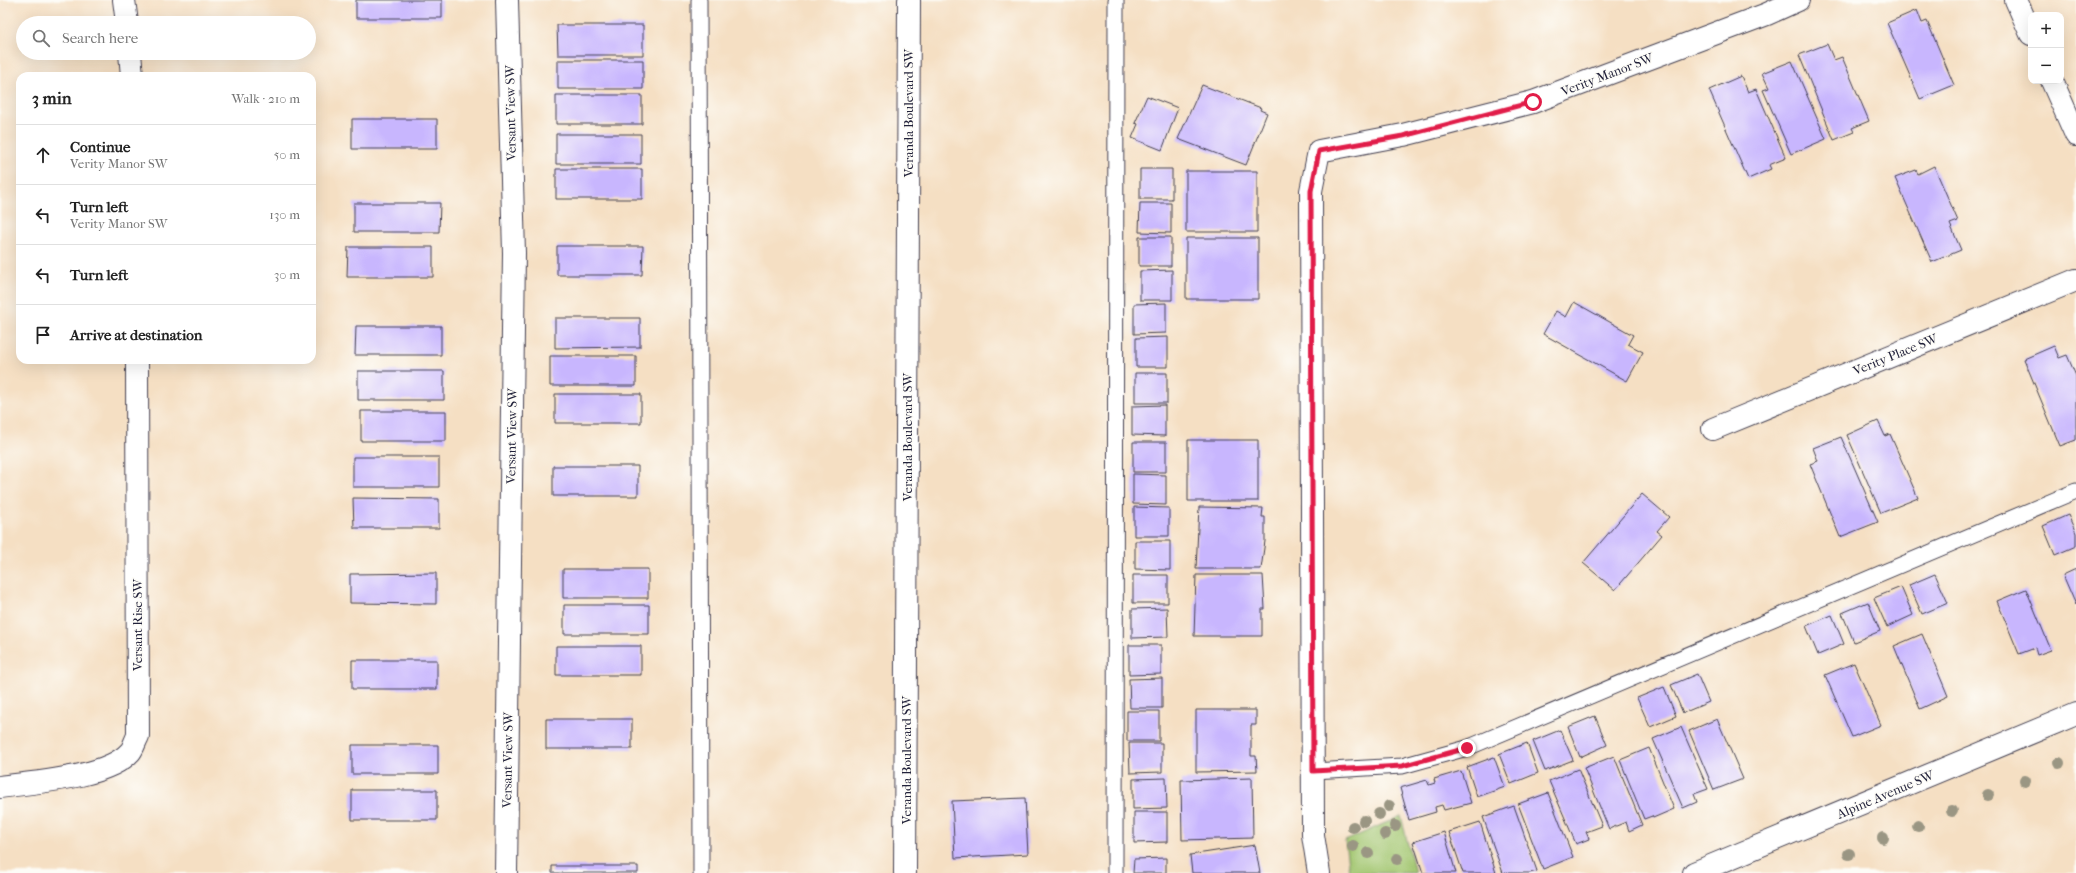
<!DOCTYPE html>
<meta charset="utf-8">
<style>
body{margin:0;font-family:"IM FELL French Canon",serif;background:#f6f6f6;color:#222}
.controls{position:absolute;right:12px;top:12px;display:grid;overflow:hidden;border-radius:8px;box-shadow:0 4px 16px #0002}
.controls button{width:36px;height:36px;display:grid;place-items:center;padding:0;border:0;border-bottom:1px solid #e0e0e0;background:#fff;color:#222;font:20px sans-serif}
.stop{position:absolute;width:12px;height:12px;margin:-9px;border:3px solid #e11d48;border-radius:50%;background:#fff}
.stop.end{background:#e11d48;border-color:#fff;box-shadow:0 1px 4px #0008}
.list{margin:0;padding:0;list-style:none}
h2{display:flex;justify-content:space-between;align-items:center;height:52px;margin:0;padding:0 16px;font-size:17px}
h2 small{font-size:13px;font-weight:400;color:#767676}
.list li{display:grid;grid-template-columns:26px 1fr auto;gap:12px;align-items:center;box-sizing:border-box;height:60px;padding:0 16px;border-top:1px solid #e0e0e0}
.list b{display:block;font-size:15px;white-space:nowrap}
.list p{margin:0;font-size:13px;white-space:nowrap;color:#767676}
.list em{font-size:13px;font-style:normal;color:#767676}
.icon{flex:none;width:22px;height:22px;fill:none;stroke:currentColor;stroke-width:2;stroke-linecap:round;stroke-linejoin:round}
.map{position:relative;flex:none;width:2076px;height:873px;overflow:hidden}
.search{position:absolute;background:#fff;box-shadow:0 4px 16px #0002;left:16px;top:16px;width:300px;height:44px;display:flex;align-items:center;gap:10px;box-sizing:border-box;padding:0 14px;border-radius:22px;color:#767676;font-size:15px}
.panel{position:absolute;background:#fff;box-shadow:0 4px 16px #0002;left:16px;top:72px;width:300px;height:292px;border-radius:12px}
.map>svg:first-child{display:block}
.green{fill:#a2c670;stroke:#627456}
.building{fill:#c8b6fe}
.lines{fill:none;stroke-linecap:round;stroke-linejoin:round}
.lane-casing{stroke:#423e4f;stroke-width:17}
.street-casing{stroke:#423e4f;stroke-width:24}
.secondary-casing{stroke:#423e4f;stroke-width:24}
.lane{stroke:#fff;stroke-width:15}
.street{stroke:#fff;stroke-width:22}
.secondary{stroke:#fff;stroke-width:22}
.tree{fill:#9a9683}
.route{stroke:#e11d48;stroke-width:5}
.labels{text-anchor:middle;stroke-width:3;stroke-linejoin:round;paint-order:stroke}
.street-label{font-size:13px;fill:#22223b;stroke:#fdfcf7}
</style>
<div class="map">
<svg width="2076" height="873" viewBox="0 0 2076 873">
<rect width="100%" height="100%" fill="#fdfcf7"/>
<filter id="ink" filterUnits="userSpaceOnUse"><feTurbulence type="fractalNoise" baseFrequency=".025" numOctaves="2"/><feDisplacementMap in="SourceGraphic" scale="8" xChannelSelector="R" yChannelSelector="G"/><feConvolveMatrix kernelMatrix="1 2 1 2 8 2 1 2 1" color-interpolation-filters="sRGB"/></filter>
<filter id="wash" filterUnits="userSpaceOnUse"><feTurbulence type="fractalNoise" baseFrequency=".012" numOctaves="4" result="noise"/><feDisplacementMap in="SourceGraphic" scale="16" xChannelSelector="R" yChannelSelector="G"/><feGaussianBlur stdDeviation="0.9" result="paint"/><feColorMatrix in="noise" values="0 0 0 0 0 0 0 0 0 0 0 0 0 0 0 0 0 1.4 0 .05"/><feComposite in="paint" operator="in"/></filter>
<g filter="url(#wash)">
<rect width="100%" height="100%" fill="#f5dfc3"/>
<!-- green -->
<path class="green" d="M 1401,816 L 1415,873 L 1349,873 L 1345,841 Z"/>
<g id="blocks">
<!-- building -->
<path class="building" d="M 356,0 L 442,0 L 442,18 L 356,18 Z
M 1917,10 L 1922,23 L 1927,21 L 1954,85 L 1920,99 L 1887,23 Z
M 557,25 L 643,25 L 643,55 L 558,55 Z
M 1827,44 L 1834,60 L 1842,57 L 1869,121 L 1852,128 L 1854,132 L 1834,140 L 1799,55 Z
M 558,60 L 643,60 L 643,89 L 558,89 Z
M 1792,61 L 1826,139 L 1791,154 L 1763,90 L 1769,88 L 1762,73 Z
M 1741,76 L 1748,92 L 1756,89 L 1786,158 L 1769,165 L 1771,169 L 1748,179 L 1709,90 Z
M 1202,85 L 1261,108 L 1260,110 L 1267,113 L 1246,165 L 1178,139 Z
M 556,95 L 642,95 L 642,124 L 556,124 Z
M 1147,96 L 1178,108 L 1162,150 L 1132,138 L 1138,124 L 1135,123 Z
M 352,119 L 437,119 L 437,149 L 352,149 Z
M 556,134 L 641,134 L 641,164 L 556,164 Z
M 1934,166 L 1958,221 L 1950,224 L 1961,250 L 1932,262 L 1895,178 L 1916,170 L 1918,174 Z
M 556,169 L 642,169 L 642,199 L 556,199 Z
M 1140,169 L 1172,169 L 1172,199 L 1140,199 Z
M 1186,171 L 1257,171 L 1257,232 L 1186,232 Z
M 354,203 L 440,203 L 439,232 L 354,232 Z
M 1140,203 L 1171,203 L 1171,233 L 1139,232 Z
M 1139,237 L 1171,237 L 1171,266 L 1139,266 Z
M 1186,238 L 1258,238 L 1258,299 L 1186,299 Z
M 557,246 L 643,246 L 642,275 L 557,275 Z
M 348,247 L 433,247 L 433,277 L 347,277 Z
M 1172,270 L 1172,300 L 1140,300 L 1140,271 Z
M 1574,302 L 1633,335 L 1628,344 L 1643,352 L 1627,381 L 1543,334 L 1556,311 L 1566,317 Z
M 1166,303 L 1166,333 L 1134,334 L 1134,304 Z
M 555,318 L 640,318 L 640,347 L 555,348 Z
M 356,326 L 441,326 L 441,355 L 355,355 Z
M 1168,337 L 1168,367 L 1136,367 L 1136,338 Z
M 2054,346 L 2059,358 L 2067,355 L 2076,376 L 2076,440 L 2060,446 L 2024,359 Z
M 550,356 L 636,356 L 636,386 L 550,386 Z
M 358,371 L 444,371 L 444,400 L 358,400 Z
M 1135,373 L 1167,373 L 1167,403 L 1135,403 Z
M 555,394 L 641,394 L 641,423 L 555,423 Z
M 1165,405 L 1165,436 L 1132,435 L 1132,406 Z
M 361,411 L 446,411 L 446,441 L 361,441 Z
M 1878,421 L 1885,436 L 1890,434 L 1918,498 L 1881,513 L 1847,435 Z
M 1841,437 L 1878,522 L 1840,537 L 1810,464 L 1818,461 L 1813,448 Z
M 1188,440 L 1258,440 L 1258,501 L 1188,501 Z
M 1133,442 L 1166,442 L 1166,472 L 1133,472 Z
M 353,457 L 439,457 L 439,487 L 353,487 Z
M 553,466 L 638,466 L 638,496 L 553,496 Z
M 1133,474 L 1166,475 L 1166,505 L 1133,504 Z
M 1642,494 L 1669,517 L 1657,531 L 1662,535 L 1615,590 L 1583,563 Z
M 353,498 L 439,499 L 439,528 L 354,528 Z
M 1134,507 L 1169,508 L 1169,536 L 1134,536 Z
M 1199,507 L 1263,508 L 1262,517 L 1265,517 L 1265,541 L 1261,569 L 1196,569 Z
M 2068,515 L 2076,533 L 2076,546 L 2055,555 L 2043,526 Z
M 1135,541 L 1170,541 L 1170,570 L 1135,569 Z
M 563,569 L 648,569 L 648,598 L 563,598 Z
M 2076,569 L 2076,605 L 2063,575 Z
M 436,573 L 436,604 L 350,603 L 350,574 Z
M 1935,574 L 1948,603 L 1922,614 L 1909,585 Z
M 1133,575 L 1168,575 L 1168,603 L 1133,603 Z
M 1196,575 L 1263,575 L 1265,609 L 1262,609 L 1262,636 L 1194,636 Z
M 1901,587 L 1913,615 L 1887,627 L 1874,598 Z
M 2026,589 L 2051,650 L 2037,655 L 2035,648 L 2019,654 L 1997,601 Z
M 1868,602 L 1880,631 L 1854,642 L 1842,613 Z
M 564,605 L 649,605 L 649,634 L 564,634 Z
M 1167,608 L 1168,637 L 1132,638 L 1132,609 Z
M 1832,615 L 1844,644 L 1818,655 L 1806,626 Z
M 1922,634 L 1948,696 L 1920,709 L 1894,646 Z
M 1129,645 L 1161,645 L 1161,674 L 1129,675 Z
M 556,646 L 641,646 L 641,675 L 556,675 Z
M 352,660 L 437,660 L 437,689 L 352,689 Z
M 1854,663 L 1881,725 L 1852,737 L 1825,675 Z
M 1697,674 L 1709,702 L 1683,713 L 1671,685 Z
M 1162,678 L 1162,708 L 1130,708 L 1129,679 Z
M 1664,687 L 1676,716 L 1650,727 L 1637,698 Z
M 1196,710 L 1256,710 L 1256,725 L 1251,725 L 1251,756 L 1256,756 L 1257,771 L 1196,772 Z
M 1127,711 L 1159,711 L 1159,741 L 1127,741 Z
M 1595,716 L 1607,745 L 1580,757 L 1568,727 Z
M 546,719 L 632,719 L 632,749 L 546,749 Z
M 1717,719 L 1743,779 L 1714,790 L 1689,731 Z
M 1681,727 L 1708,789 L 1694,794 L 1697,802 L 1683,808 L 1653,739 Z
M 1560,730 L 1573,760 L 1545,771 L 1533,741 Z
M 1129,743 L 1162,743 L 1162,772 L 1130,773 Z
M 1527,743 L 1538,773 L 1511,784 L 1499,754 Z
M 352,745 L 438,745 L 438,774 L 352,774 Z
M 1649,748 L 1674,809 L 1653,818 L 1652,816 L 1644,819 L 1620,760 Z
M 1614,756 L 1642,825 L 1629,831 L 1626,822 L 1609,829 L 1584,768 Z
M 1494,757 L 1505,787 L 1477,797 L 1467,767 Z
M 1578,769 L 1602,826 L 1586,832 L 1589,839 L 1576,844 L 1549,781 Z
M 1461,771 L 1471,803 L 1444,810 L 1442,805 L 1435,807 L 1436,812 L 1409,820 L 1400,788 L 1427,780 L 1429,785 L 1435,783 L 1434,779 Z
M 1166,778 L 1167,808 L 1133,809 L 1133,779 Z
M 1252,778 L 1253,838 L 1182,840 L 1181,780 Z
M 352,790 L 437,790 L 437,820 L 352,820 Z
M 1548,793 L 1573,857 L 1543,869 L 1518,804 Z
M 1025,798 L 1028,854 L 955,858 L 952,801 Z
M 1514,806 L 1537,871 L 1530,873 L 1503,873 L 1483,817 Z
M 1134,812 L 1167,812 L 1167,842 L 1134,843 Z
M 1480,822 L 1496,873 L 1463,873 L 1449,832 Z
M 1444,832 L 1456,873 L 1423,873 L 1413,842 Z
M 1255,845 L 1260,873 L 1192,873 L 1190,855 Z
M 1166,858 L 1166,873 L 1133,873 L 1134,859 Z
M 552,866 L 638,866 L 638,873 L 552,873 Z"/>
</g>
</g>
<g filter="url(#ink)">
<use href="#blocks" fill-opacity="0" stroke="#423e4f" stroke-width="1"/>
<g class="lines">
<!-- lane casing -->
<g class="lane-casing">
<path id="lane" d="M 699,0 L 701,873
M 1313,771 L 1402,766 L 1467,748 L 2076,491
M 1115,873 L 1116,0"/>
</g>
<!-- street casing -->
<g class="street-casing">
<path id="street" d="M 124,0 L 127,23
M 2016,0 L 2031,34
M 130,53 L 132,76
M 2052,81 L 2076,135
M 1713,429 L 2076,280
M 0,787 C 34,782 107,778 130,752 C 133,749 135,741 138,736 L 137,360
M 506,873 L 514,253 L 507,0
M 905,873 L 909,0
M 1319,873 L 1313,835 L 1311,191 L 1319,151 L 1403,135 L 1533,102 L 1767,14 L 1798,0"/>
</g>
<!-- secondary casing -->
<g class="secondary-casing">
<path id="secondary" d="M 1694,873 L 2076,714"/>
</g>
<!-- lane -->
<use href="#lane" class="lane"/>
<!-- street -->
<use href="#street" class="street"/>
<!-- secondary -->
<use href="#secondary" class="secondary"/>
</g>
<!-- trees -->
<g class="tree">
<circle cx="2059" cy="763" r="6"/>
<circle cx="2025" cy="781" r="6"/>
<circle cx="1988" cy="795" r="6"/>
<circle cx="1389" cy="806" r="6"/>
<circle cx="1952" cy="811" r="6"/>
<circle cx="1379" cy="814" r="6"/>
<circle cx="1364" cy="821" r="6"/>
<circle cx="1395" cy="826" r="6"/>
<circle cx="1918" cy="826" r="6"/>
<circle cx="1353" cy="827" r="6"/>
<circle cx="1385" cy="834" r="6"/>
<circle cx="1883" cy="838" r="6"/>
<circle cx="1353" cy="846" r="6"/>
<circle cx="1368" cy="853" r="6"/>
<circle cx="1849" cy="854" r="6"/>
<circle cx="1397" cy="859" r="6"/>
</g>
</g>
<g class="lines" filter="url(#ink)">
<!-- route -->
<path class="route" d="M 1467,748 L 1402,766 L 1313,771 L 1311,191 L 1319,151 L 1403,136 L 1533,102"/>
</g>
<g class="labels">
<!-- street labels -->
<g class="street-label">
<text transform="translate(1607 74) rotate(-21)" y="5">Verity Manor SW</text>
<text transform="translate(510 113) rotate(-91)" y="5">Versant View SW</text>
<text transform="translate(908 113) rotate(-90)" y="5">Veranda Boulevard SW</text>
<text transform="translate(1895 354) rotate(-22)" y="5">Verity Place SW</text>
<text transform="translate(511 436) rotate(-89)" y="5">Versant View SW</text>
<text transform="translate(907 437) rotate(-90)" y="5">Veranda Boulevard SW</text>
<text transform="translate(137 625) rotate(-90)" y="5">Versant Rise SW</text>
<text transform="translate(507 760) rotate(-89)" y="5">Versant View SW</text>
<text transform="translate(906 760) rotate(-90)" y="5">Veranda Boulevard SW</text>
<text transform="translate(1885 794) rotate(-23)" y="5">Alpine Avenue SW</text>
</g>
</g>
</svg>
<div class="controls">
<button>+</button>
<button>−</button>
</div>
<div class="stop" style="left:1533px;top:102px"></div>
<div class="stop end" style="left:1467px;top:748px"></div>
<div class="search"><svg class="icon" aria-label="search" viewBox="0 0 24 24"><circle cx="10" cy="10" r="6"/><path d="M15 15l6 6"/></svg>Search here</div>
<section class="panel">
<h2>3 min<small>Walk · 210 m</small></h2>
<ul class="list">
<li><svg class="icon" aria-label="ahead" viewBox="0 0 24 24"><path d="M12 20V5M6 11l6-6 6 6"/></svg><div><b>Continue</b><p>Verity Manor SW</p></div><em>50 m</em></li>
<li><svg class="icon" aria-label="left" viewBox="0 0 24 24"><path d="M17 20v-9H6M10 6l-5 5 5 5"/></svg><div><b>Turn left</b><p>Verity Manor SW</p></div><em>130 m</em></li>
<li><svg class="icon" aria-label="left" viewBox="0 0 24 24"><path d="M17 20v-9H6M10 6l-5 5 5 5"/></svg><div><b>Turn left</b></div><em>30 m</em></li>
<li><svg class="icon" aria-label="arrive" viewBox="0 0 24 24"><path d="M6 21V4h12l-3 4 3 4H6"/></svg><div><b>Arrive at destination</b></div></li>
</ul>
</section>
</div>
